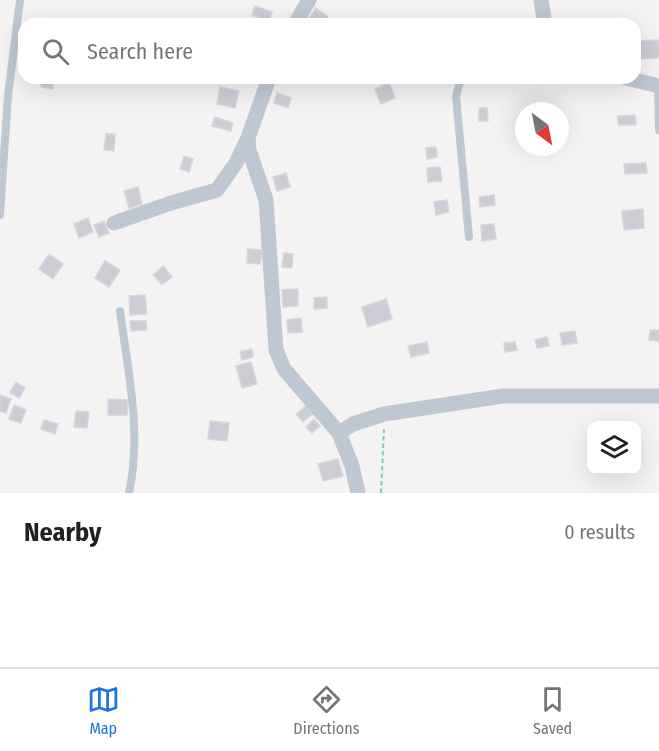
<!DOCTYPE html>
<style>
body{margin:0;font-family:"Fira Sans Condensed",sans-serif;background:#f6f6f6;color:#202124}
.controls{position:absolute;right:18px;bottom:18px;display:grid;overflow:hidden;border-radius:12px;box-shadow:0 6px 24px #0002}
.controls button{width:54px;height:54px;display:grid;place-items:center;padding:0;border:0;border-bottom:2px solid #e0e0e0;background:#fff;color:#202124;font:30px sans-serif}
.compass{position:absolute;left:515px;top:102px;width:54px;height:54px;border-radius:50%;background:#fff;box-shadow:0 6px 24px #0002;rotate:148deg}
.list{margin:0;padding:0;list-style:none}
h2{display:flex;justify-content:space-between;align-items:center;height:78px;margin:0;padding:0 24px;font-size:26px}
h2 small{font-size:20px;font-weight:400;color:#757577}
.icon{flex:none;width:33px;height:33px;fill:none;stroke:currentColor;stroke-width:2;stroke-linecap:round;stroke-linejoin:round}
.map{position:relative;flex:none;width:659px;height:493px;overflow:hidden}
.search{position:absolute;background:#fff;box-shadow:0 6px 24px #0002;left:18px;right:18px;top:18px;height:66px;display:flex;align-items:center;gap:15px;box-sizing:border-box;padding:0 21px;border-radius:18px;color:#757577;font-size:22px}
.sheet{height:174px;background:#fff}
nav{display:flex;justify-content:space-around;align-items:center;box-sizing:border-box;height:84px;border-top:2px solid #e0e0e0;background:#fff;font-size:16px;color:#757577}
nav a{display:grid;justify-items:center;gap:3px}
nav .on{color:#1a73e8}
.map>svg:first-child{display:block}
.building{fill:#cccdd4;stroke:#d5d7de;stroke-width:1.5}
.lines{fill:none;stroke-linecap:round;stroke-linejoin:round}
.path{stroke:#73d5aa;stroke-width:2;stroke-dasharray:4.5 3;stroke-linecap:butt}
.service{stroke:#bfc8d2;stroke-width:8}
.minor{stroke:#bfc8d2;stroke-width:15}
</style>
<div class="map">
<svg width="659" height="493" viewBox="0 0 659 493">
<rect width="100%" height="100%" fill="#f4f2f2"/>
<!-- building -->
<path class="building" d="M 255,6 L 272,12 L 269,21 L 252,15 Z
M 316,8 L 328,17 L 323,24 L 312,24 L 307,21 Z
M 659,40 L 659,58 L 637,59 L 636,41 Z
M 43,78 L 54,79 L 53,89 L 41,87 Z
M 389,83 L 395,98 L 381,104 L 375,89 Z
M 220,87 L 239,91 L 235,108 L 217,104 Z
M 277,93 L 291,98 L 288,108 L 274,103 Z
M 479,108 L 487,108 L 488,121 L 479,121 Z
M 635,115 L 636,125 L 618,125 L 618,116 Z
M 215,117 L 233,123 L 231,131 L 212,126 Z
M 106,134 L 115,134 L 114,151 L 104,150 Z
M 436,147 L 437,157 L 427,159 L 426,148 Z
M 184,156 L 193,159 L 189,172 L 180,169 Z
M 646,163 L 647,173 L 625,174 L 624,164 Z
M 440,167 L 442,181 L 428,182 L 427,168 Z
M 286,173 L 290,187 L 277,191 L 273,177 Z
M 138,187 L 142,204 L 129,208 L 124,191 Z
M 494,195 L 495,205 L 480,207 L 479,197 Z
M 447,200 L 449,212 L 436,215 L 434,202 Z
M 643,209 L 644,228 L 624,230 L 622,211 Z
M 88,218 L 93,232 L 79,238 L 74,224 Z
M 104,221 L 109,233 L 99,237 L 94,225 Z
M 494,224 L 496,239 L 482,241 L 481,225 Z
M 248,249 L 262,250 L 260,264 L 247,263 Z
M 284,253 L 293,254 L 292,268 L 282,267 Z
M 49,254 L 63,264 L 53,279 L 39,269 Z
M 105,261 L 120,270 L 109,287 L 95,278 Z
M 163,266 L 172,277 L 162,285 L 153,275 Z
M 298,289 L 298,306 L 283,307 L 282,290 Z
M 145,295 L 147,314 L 130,315 L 129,296 Z
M 327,297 L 327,308 L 314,309 L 314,298 Z
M 386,299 L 392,319 L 368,327 L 362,307 Z
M 301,318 L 302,332 L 288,333 L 287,320 Z
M 130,321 L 146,321 L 147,330 L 131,331 Z
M 650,330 L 659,330 L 659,341 L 649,340 Z
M 575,331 L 577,343 L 562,345 L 560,333 Z
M 547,337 L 549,346 L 537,348 L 535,340 Z
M 427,342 L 429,353 L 411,357 L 408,346 Z
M 515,342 L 517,350 L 505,352 L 504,343 Z
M 252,349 L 253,357 L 242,360 L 240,352 Z
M 251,362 L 257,384 L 242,388 L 236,366 Z
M 16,382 L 25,388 L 19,398 L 10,393 Z
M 0,395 L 11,399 L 6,413 L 0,411 Z
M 108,399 L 128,400 L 127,415 L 108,415 Z
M 14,405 L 26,410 L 21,423 L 9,419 Z
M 306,406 L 313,414 L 303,422 L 296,414 Z
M 76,411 L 89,412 L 87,428 L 74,427 Z
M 314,419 L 320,426 L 312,433 L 306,427 Z
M 44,420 L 58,424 L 55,434 L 41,429 Z
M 210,421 L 229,423 L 227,441 L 208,439 Z
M 338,459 L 343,476 L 323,481 L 318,464 Z"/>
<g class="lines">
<!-- path -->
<path class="path" d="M 381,493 L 384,429"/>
<!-- service -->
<path class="service" d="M 467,78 L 460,82 L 456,96 L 469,237
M 658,86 L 659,130
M 0,215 L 8,96 L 20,0
M 120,311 C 128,371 142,433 129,493"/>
<!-- minor -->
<path class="minor" d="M 541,0 L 545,24
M 295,24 L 309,0
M 269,78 L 248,138 L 249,150 L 266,200 L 276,350 L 284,369 L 339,433 L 352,466 L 358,493
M 626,78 L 659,86
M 114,223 L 171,203 L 217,190 L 236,163 L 248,138
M 339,433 L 353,424 L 384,414 L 503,396 L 659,396"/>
</g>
</svg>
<div class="controls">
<button><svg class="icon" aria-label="layers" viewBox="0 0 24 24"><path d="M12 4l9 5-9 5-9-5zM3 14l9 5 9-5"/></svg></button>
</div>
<svg class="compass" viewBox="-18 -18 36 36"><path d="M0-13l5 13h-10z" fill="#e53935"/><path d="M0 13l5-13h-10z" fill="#757577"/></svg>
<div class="search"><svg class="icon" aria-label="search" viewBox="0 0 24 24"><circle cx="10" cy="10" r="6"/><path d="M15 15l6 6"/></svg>Search here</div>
</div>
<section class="sheet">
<h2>Nearby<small>0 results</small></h2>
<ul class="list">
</ul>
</section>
<nav>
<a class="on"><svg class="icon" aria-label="map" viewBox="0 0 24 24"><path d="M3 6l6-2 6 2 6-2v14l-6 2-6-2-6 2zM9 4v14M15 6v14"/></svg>Map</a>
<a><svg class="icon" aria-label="directions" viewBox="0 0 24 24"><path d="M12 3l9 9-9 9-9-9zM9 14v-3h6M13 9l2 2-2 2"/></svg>Directions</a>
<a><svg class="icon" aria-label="saved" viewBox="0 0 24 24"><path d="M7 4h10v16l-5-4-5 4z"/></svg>Saved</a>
</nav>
